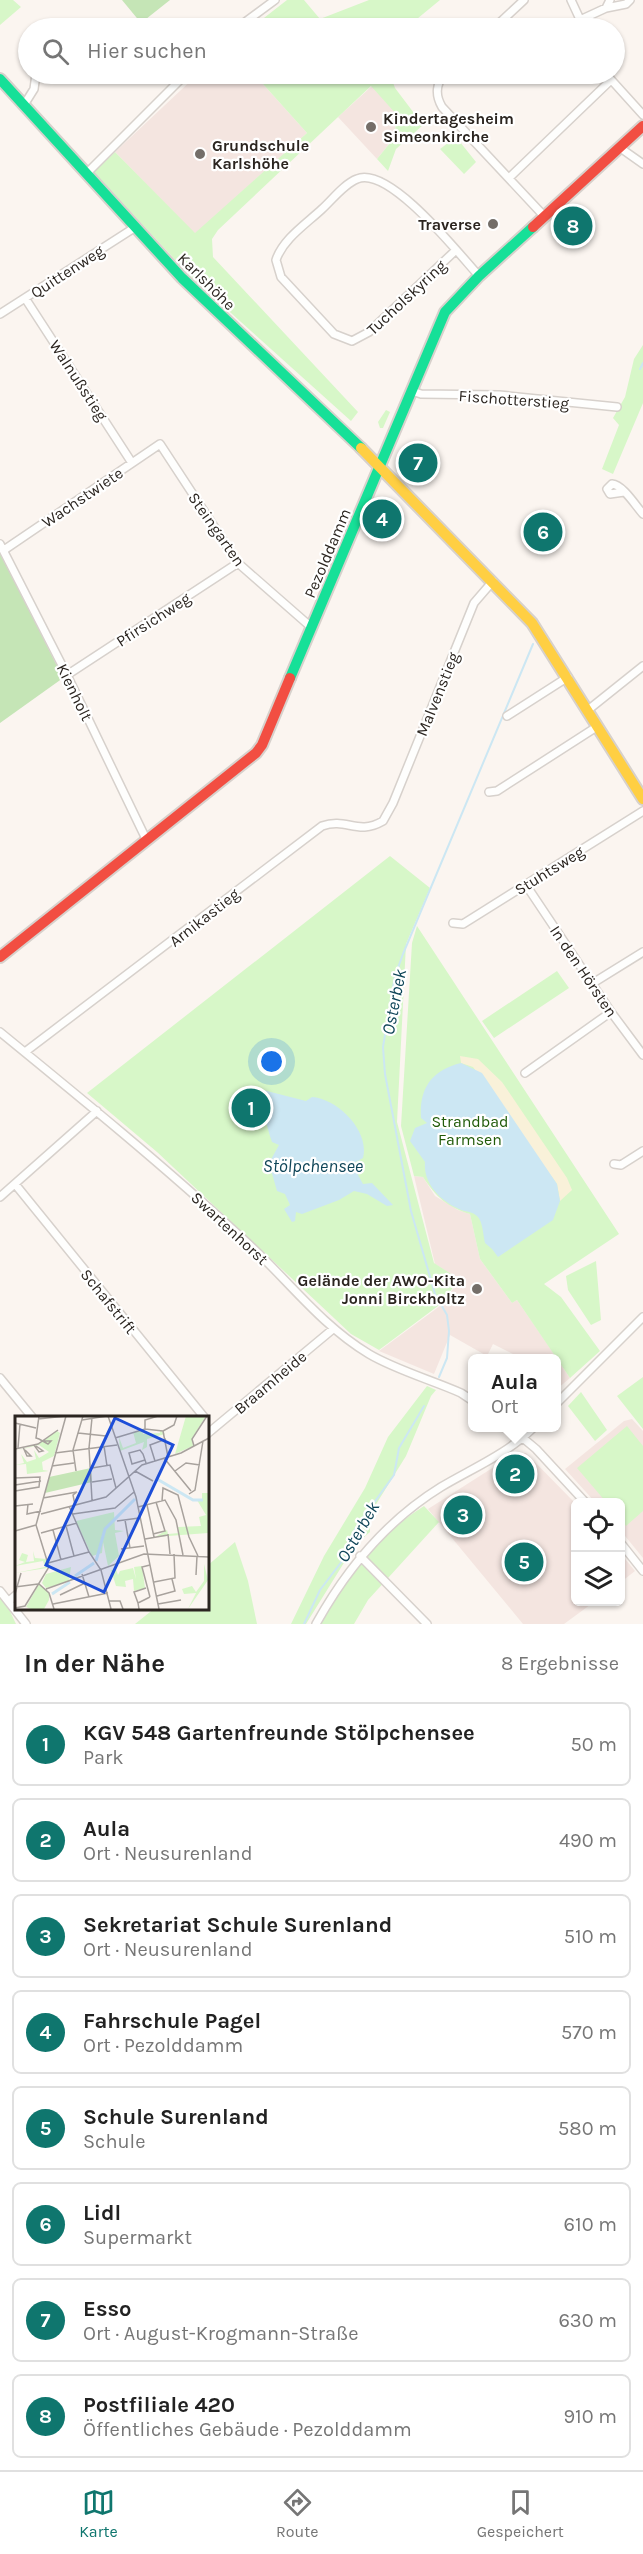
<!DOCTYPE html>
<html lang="de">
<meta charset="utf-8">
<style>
body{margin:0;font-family:Karla,sans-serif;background:#f2f2f2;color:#222}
.controls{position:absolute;right:18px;bottom:18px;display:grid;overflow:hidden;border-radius:9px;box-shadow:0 2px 4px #0004}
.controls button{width:54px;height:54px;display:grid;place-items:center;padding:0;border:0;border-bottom:2px solid #e0e0e0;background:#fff;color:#222;font:30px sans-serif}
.you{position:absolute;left:272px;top:1062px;width:21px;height:21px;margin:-15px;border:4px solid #fff;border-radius:50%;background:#1a73e8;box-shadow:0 0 0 9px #1a73e833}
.badge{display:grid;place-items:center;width:39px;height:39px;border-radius:50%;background:#0f766e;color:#fff;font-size:20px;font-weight:700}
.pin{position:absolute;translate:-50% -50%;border:3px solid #fff;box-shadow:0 2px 6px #0006}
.popup{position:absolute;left:468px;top:1354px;width:93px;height:78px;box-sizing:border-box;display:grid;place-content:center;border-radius:9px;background:#fff;filter:drop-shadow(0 2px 4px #0005);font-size:20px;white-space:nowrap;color:#767676}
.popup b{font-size:22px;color:#222}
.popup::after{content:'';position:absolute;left:50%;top:100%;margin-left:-12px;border:12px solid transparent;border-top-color:#fff}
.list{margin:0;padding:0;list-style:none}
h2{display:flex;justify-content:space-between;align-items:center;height:78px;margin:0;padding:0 24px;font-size:26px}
h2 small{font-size:20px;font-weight:400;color:#767676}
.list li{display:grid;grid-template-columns:39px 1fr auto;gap:18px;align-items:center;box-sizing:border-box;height:84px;margin:0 12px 12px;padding:0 12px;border:2px solid #e0e0e0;border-radius:9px}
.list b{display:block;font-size:22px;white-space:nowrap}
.list p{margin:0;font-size:20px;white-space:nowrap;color:#767676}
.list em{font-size:20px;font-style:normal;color:#767676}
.icon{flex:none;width:33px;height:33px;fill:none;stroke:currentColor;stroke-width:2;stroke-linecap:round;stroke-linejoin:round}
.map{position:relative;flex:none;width:643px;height:1624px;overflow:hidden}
.search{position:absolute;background:#fff;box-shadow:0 2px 4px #0004;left:18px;right:18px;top:18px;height:66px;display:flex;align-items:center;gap:15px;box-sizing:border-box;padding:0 21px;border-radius:33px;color:#767676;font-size:22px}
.sheet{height:846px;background:#fff}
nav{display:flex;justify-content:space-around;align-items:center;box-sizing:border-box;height:84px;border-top:2px solid #e0e0e0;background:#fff;font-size:16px;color:#767676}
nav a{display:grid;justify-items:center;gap:3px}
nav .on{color:#0f766e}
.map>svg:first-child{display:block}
.education{fill:#f4e5e0}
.green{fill:#d7f7c8}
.forest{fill:#c5e5b6}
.sand{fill:#f9f1d9}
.water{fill:#cce7f3}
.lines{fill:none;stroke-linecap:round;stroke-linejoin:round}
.stream{stroke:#cce7f3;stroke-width:2}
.street-casing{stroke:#d7d1cc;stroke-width:10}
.fast-casing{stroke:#d7d1cc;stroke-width:14}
.slow-casing{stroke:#d7d1cc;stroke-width:14}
.jam-casing{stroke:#d7d1cc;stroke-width:14}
.street{stroke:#fefefd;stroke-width:7}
.fast{stroke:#16e098;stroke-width:10}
.slow{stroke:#ffcf43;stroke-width:10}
.jam{stroke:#f24e42;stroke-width:10}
.poi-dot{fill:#746e69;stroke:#fff;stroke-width:2}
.labels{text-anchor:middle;stroke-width:4.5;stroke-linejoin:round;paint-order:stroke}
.poi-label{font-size:16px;font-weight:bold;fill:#2b2520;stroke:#fff;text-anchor:start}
.street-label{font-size:16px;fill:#2b2520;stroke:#fff}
.park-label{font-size:16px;fill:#215b09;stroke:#fff}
.water-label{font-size:18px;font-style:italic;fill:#0f4558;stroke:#fff}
.inset-river{fill:none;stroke:#cce7f3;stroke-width:3}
.inset-road{fill:none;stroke:#a8a29d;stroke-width:1.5}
.view{fill:#1d4ed8;fill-opacity:0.15;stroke:#1d4ed8;stroke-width:3}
.inset-edge{fill:none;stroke:#2b2520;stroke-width:3}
</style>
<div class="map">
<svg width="643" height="1624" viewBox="0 0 643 1624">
<rect width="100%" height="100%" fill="#fbf5f0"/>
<!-- education -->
<path class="education" d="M 198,74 L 254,74 L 307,133 L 195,234 L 115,152 Z
M 372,86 L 397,114 L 394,138 L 377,159 L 338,117 Z
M 414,1176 L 423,1177 L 435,1196 L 458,1210 L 470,1214 L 480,1259 L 512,1303 L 517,1300 L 550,1348 L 570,1378 L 557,1389 L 557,1358 L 515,1358 L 513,1354 L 493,1344 L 487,1356 L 450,1335 L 434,1374 L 379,1351 L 444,1303 L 459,1279 L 435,1264 Z
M 632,1419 L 643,1431 L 643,1558 L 621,1531 L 620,1502 L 595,1502 L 565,1469 L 624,1421 Z
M 516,1453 L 526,1453 L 575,1503 L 576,1602 L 594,1602 L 564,1624 L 523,1624 L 428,1509 Z
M 621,1554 L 635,1571 L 621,1582 Z"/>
<!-- green -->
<path class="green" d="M 0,0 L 13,0 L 21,7 L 0,25 Z
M 287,0 L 304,0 L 320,19 L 369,0 L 440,0 L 406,28 L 251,28 Z
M 254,74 L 390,74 L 395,88 L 423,125 L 396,149 L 388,171 L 377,159 L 394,138 L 397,115 L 371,86 L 218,230 L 212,239 L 213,257 L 358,412 L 351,421 L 191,277 L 94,172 L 115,152 L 195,233 L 307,133 Z
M 456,137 L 476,162 L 464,174 L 440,149 Z
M 643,345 L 643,403 L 613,474 L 602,469 L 619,425 L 613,418 L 625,397 L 634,359 Z
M 386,410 L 390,412 L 383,428 L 380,428 L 378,422 Z
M 390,856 L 430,888 L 406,944 L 397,1122 L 434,1263 L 459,1279 L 442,1303 L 379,1350 L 351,1334 L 157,1152 L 87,1093 Z
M 417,926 L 619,1234 L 544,1284 L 561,1297 L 600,1351 L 570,1378 L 517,1300 L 512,1303 L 480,1259 L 470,1214 C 447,1207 436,1197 423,1177 L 414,1176 L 401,1126 L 412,943 Z
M 557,971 L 569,988 L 494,1038 L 482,1021 Z
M 596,1261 L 601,1320 L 591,1325 L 568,1290 L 566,1276 Z
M 643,1377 L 643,1429 L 617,1396 Z
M 427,1386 L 436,1390 L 431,1396 L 406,1456 L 370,1514 L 370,1532 L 355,1545 L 306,1624 L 291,1624 L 324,1556 L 365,1488 L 388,1437 Z
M 581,1392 L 607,1430 L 595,1441 L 568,1406 Z
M 627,1426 L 643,1446 L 643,1511 L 626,1526 L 621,1519 L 620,1502 L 606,1502 L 577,1468 Z
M 424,1506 L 439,1522 L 368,1600 L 354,1624 L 320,1624 C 347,1577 378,1535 424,1506 Z
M 235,1542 L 248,1581 L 257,1624 L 135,1624 L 155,1608 L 207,1608 L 207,1566 Z
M 0,1597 L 8,1607 L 16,1624 L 0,1624 Z"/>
<!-- forest -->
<path class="forest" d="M 122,0 L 170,0 L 141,23 Z
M 0,551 L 63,678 L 0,723 Z"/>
<!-- sand -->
<path class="sand" d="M 460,1056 L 478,1059 L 502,1082 L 567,1178 L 572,1190 L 560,1201 L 557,1184 L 473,1067 L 461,1063 Z"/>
<!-- water -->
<path class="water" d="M 461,1063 L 482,1073 L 557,1184 L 560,1201 L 553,1220 L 498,1257 L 492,1249 L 485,1243 C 483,1236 483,1221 477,1216 C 472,1211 465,1212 459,1209 C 440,1201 423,1183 425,1162 L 410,1141 L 415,1128 L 427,1123 L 421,1118 C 419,1088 432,1070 461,1063 Z
M 259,1089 L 306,1101 L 312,1097 C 338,1099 370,1131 363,1158 L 352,1164 L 363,1184 L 372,1183 L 393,1205 L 387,1206 L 367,1194 L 354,1191 L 339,1200 L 302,1214 L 296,1212 L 295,1221 L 292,1222 L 284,1209 L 290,1205 L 285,1194 L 277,1191 L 269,1163 L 279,1145 L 272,1142 C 266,1126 265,1109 253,1096 Z"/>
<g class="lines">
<!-- stream -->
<path class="stream" d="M 640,369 L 643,363
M 439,1377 L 447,1358 L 449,1331 L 447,1315 L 435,1294 L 411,1211 L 385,1074 L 383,1047 L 395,976 L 403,954 L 533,644
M 304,1624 L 320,1590 L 349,1552 L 355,1529 L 394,1475 L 399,1448 L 424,1406"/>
<!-- street casing -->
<g class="street-casing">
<path id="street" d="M 571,0 L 584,28
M 606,8 L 610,0
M 580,20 L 606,8 L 626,4 L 630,0
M 237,28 L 275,0
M 494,28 L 524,0
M 445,74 C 436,83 435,95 442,107 L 544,216
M 606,74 L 643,115
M 24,105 L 34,89 L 36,74
M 619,147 L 643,164
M 87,173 L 186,74
M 509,178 L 611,80
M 456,250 L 369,332 L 352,341 L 334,334 L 281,277 L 276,260 C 283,239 306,224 322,209 C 332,200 344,184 357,179 C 389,165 459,254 479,276
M 25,298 L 132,463
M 0,314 L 134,228
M 412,391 L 421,394 L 499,395 L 617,407
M 624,492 L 610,494 L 607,489 L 612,484 C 623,485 635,505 643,514
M 0,544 L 67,675 L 147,841
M 4,550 L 160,444 L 238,563 L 311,627
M 67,675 L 238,563
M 588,710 L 643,666
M 507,716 L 568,677
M 489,792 L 497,791 L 598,726
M 526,885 L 611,1012 L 643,1055
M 453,923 L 463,924 L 643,811
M 593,983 L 643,952
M 0,1032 C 82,1099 164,1166 242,1238 C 285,1276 319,1324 369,1354 C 396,1370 432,1380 461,1393 L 473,1401
M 25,1052 L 322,826 C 347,817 357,836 383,821 L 393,803 L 474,603 L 493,581
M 525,1073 L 611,1012
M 614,1164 L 621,1165 L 643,1151
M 15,1184 L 204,1417
M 0,1197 L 97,1111
M 0,1378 L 32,1417
M 557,1403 L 643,1317
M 511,1428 L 536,1449 L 585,1502
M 207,1434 L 333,1329
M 620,1542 L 643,1571
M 360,1556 L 427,1624
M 0,1591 L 26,1624
M 9,1601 L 16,1595
M 316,1624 C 347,1568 386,1521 441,1487 C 473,1468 507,1454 533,1428"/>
</g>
<!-- fast casing -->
<g class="fast-casing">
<path id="fast" d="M 0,79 L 182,278 L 361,448
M 290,678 L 445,312 L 479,276 L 533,227"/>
</g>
<!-- slow casing -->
<g class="slow-casing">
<path id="slow" d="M 361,448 L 532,623 L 643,799"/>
</g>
<!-- jam casing -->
<g class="jam-casing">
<path id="jam" d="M 533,227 L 643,126
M 0,957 L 256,753 L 262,745 L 290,678"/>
</g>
<!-- street -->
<use href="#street" class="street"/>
<!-- fast -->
<use href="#fast" class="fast"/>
<!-- slow -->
<use href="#slow" class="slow"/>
<!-- jam -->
<use href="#jam" class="jam"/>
</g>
<!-- markers -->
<g class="poi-dot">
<circle cx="371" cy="127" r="6"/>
<circle cx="200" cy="154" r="6"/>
<circle cx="493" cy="224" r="6"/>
<circle cx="477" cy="1289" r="6"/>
</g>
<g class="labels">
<!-- poi labels -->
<g class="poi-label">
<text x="383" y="124">Kindertagesheim<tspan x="383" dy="18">Simeonkirche</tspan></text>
<text x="212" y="151">Grundschule<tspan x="212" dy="18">Karlshöhe</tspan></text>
<text x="481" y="230" text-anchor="end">Traverse</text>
<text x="465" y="1286" text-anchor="end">Gelände der AWO-Kita<tspan x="465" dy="18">Jonni Birckholtz</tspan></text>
</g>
<!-- street labels -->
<g class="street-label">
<text transform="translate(67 271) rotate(-33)" y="6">Quittenweg</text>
<text transform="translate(207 281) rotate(45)" y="6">Karlshöhe</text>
<text transform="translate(406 297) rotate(-43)" y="6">Tucholskyring</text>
<text transform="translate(79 380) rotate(57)" y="6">Walnußstieg</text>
<text transform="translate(514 399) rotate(4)" y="6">Fischotterstieg</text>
<text transform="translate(82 497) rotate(-34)" y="6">Wachstwiete</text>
<text transform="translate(217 529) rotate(55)" y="6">Steingarten</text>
<text transform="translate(327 553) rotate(-67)" y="6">Pezolddamm</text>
<text transform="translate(153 619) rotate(-33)" y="6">Pfirsichweg</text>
<text transform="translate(75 692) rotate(64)" y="6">Kienholt</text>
<text transform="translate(437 694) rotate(-68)" y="6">Malvenstieg</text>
<text transform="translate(549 870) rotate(-32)" y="6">Stuhtsweg</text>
<text transform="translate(204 917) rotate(-38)" y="6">Arnikastieg</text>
<text transform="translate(584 971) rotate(56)" y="6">In den Hörsten</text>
<text transform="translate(230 1228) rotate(43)" y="6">Swartenhorst</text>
<text transform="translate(109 1301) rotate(51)" y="6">Schafstrift</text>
<text transform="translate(270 1382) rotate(-40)" y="6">Braamheide</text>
</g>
<!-- park labels -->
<g class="park-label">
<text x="470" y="1127">Strandbad<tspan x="470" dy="18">Farmsen</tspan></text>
</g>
<!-- water labels -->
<g class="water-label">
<text transform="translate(394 1002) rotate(-79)" y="6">Osterbek</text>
<text x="313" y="1172">Stölpchensee</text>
<text transform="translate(358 1532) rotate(-60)" y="6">Osterbek</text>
</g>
</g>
<!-- overview -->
<g transform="translate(15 1416)">
<rect width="194" height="194" fill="#fbf5f0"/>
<path d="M 171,0 L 191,0 L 177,22 L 178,30 L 160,38 ZM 127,14 L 128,18 L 145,17 L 145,14 L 150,18 L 132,23 L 132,31 L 127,34 L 129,26 L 105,35 L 104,21 L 108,32 L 121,27 L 118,16 ZM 42,15 L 45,17 L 39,40 L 27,46 L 28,54 L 34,55 L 12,58 L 11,48 L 0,49 L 9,47 L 6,38 L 12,46 L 21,43 L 19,34 L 24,42 L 34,36 L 24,29 L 0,35 L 24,28 ZM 193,72 L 193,117 L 140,121 L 152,114 L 153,118 L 164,117 L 163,111 L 186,110 L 184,101 L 191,99 L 182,84 L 187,84 L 187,77 L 193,77 ZM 99,96 L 100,114 L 109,115 L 100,117 L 104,140 L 93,150 L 88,126 L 87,137 L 77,140 L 61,105 ZM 18,135 L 20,142 L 32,143 L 32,152 L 0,157 L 30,151 L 28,145 L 0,150 L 10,146 L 4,144 L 7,137 L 13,139 L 11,146 L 19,145 ZM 80,146 L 54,165 L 31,172 L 27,167 L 31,158 L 56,151 L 54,164 ZM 189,148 L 193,164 L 173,193 L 181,177 L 169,178 L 167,173 L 177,170 L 181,176 L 189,165 ZM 127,150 L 130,172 L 119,175 L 118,163 L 110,165 L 111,171 L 101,170 L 96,154 L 101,153 L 103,159 L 105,155 L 118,152 L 121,163 L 119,151 ZM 24,168 L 34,177 L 34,184 L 29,193 L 16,193 L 11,191 Z" fill="#d7f7c8"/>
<path d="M 76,52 L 77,66 L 30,77 L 34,61 Z" fill="#c5e5b6"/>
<path class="inset-river" d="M 142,63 L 178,84 L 188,84M 81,145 L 90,113 L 120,83M 60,160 L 79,147M 37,178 L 55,166"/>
<path class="inset-road" d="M 24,0 L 21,22 L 24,23 L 33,28 L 36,25 L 27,25M 93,0 L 121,81 L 144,193M 77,2 L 74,32 L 77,84M 67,4 L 92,0M 0,7 L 21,12M 130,13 L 130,4 L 143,0M 148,15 L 153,41M 148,15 L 159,9 L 162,0M 63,17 L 91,20M 100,22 L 130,13 L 148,15M 19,29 L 24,36 L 28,35 L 21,30M 89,30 L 92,50M 179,30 L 177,23 L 192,0M 8,31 L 12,40 L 16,40 L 10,34M 3,32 L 5,8M 0,33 L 23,28 L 43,14M 40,37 L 102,29M 149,42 L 176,75M 130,44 L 117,48 L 114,37 L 125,34 L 128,38 L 131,47M 140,45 L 135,29 L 151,23M 37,50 L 59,47M 77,52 L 95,49 L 101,72M 61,55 L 58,34 L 68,0M 120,55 L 138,65M 160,55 L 171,47 L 185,49M 0,62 L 25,61 L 24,71 L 0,75M 77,66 L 97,63M 0,69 L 26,65M 174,78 L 180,74 L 188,25M 28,82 L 62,76 L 58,79 L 60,89M 147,85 L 148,72 L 163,79 L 174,121 L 183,140M 13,88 L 12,98 L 26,95M 132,89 L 139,121M 0,90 L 18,88M 54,90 L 74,136 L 86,154 L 96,193M 123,91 L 150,84 L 161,104 L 168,139M 26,98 L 91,81 L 127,49 L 166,37 L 194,22M 58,98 L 100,92 L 119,76M 110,104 L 115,132M 102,105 L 124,102M 21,109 L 51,0 L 23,3M 51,110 L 59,140M 38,114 L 46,144M 0,115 L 21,109M 26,117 L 62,107M 138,118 L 150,115 L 141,86M 153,118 L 155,138M 130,123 L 153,119M 106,133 L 129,130M 33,147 L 74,136M 67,158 L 74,181M 181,159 L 182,140M 139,166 L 160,162 L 159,138M 24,168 L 34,177 L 39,193M 0,171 L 23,168M 31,173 L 129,138 L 194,141M 0,178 L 6,157M 45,179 L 70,167M 142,180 L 160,175 L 157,163M 135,181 L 127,151 L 135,149M 94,185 L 105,185 L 108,193M 123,187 L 119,176 L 131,172M 38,188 L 93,177M 143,188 L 166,184M 0,192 L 10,190 L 34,151 L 21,109M 124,193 L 123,187 L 135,181"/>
<path class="view" d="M 100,2 L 158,29 L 89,176 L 31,149 Z"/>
<rect width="194" height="194" class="inset-edge"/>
</g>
</svg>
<div class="controls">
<button><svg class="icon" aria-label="locate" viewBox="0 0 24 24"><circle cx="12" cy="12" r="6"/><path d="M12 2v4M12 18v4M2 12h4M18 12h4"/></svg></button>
<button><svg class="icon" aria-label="layers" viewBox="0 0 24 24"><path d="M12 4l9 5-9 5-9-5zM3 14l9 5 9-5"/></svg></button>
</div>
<div class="you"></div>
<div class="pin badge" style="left:251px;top:1108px">1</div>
<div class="pin badge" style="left:515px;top:1474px">2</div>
<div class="popup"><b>Aula</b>Ort</div>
<div class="pin badge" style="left:463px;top:1515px">3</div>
<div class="pin badge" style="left:382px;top:519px">4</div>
<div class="pin badge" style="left:524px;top:1562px">5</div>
<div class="pin badge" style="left:543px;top:532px">6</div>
<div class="pin badge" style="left:418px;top:463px">7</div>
<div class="pin badge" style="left:573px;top:226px">8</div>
<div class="search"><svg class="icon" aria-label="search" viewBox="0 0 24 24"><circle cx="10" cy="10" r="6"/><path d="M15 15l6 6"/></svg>Hier suchen</div>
</div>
<section class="sheet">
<h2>In der Nähe<small>8 Ergebnisse</small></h2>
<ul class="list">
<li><span class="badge">1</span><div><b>KGV 548 Gartenfreunde Stölpchensee</b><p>Park</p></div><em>50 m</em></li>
<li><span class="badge">2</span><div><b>Aula</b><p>Ort · Neusurenland</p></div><em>490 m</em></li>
<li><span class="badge">3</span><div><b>Sekretariat Schule Surenland</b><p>Ort · Neusurenland</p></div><em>510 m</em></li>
<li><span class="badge">4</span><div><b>Fahrschule Pagel</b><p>Ort · Pezolddamm</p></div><em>570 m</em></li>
<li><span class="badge">5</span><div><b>Schule Surenland</b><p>Schule</p></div><em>580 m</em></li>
<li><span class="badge">6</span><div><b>Lidl</b><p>Supermarkt</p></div><em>610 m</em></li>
<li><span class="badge">7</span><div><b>Esso</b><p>Ort · August-Krogmann-Straße</p></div><em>630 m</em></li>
<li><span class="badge">8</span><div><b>Postfiliale 420</b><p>Öffentliches Gebäude · Pezolddamm</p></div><em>910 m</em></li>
</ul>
</section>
<nav>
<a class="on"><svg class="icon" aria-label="map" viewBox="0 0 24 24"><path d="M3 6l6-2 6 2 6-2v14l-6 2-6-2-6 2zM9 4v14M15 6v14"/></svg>Karte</a>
<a><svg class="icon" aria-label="directions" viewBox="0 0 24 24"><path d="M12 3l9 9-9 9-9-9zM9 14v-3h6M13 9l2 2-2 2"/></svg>Route</a>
<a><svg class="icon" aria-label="saved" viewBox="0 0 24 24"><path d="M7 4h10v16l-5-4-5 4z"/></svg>Gespeichert</a>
</nav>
